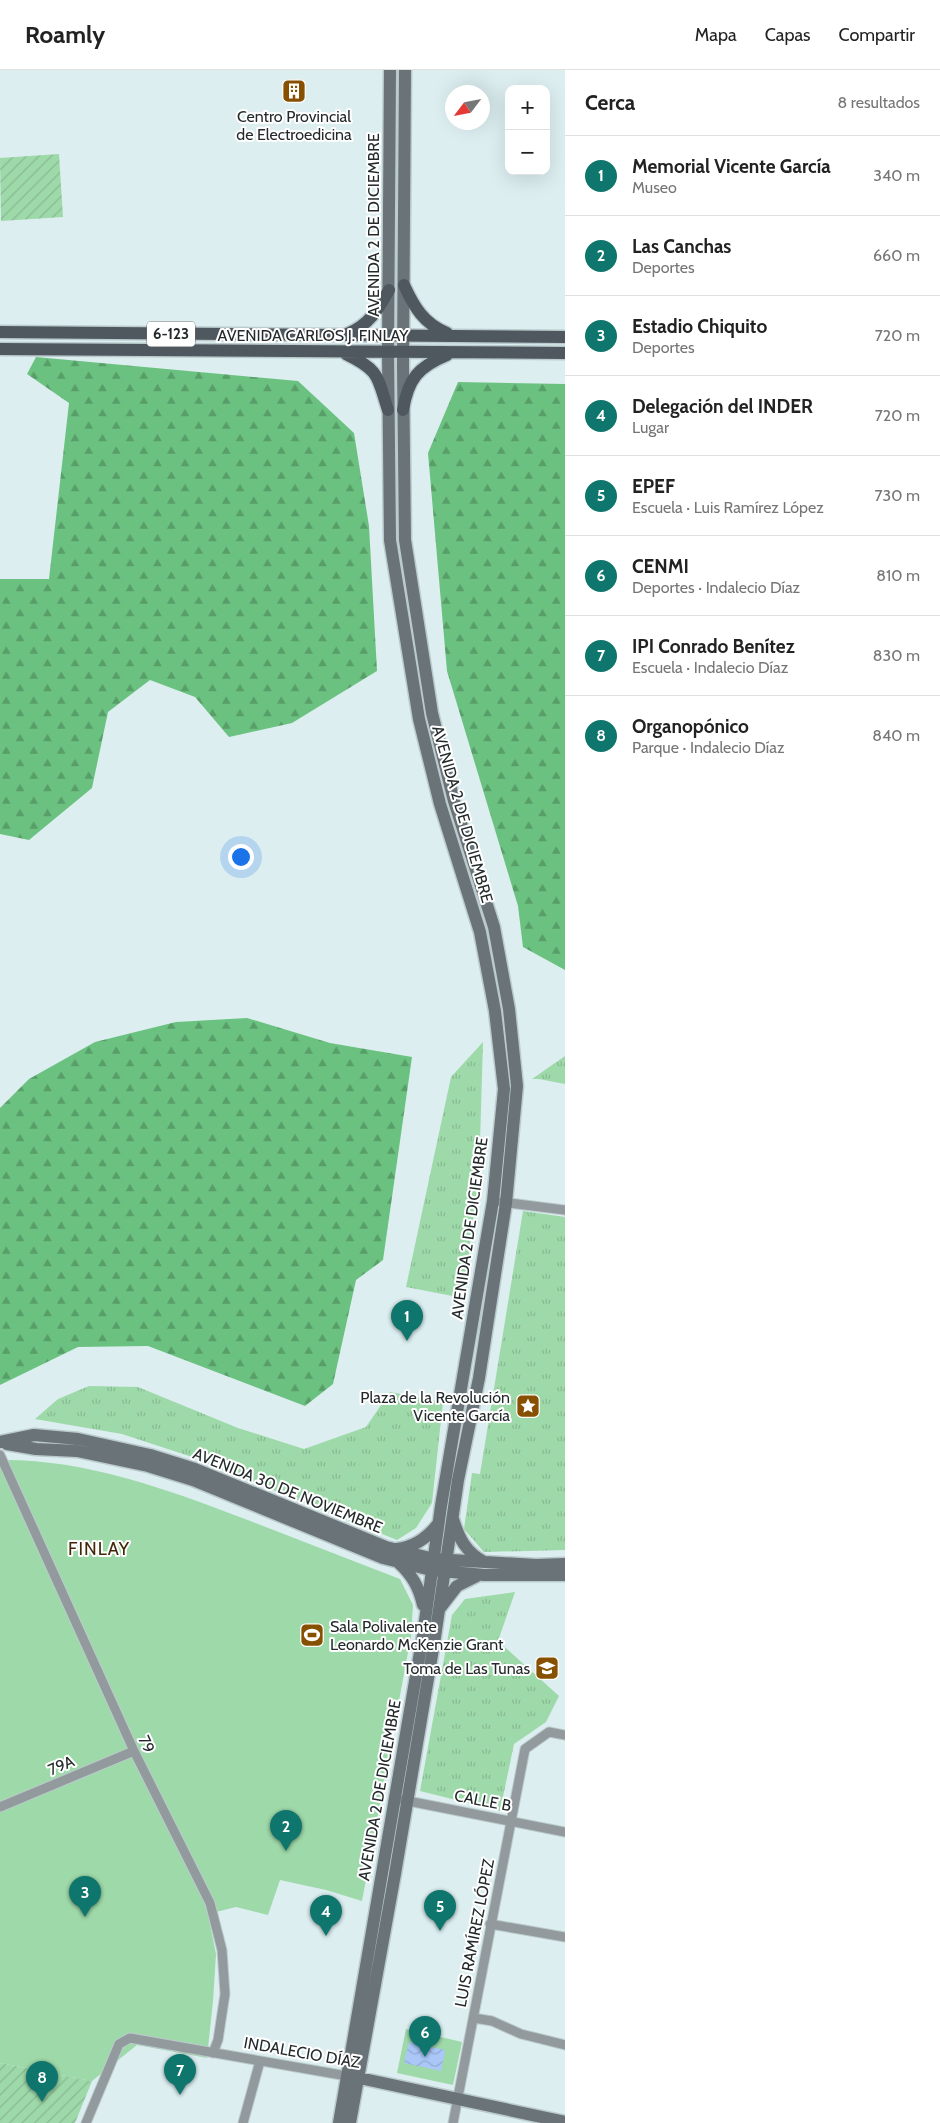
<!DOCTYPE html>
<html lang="es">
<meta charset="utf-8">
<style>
body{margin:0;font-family:Cabin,sans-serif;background:#f6f6f6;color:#222}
.controls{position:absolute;right:15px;top:15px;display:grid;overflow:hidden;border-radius:10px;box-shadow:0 5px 20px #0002}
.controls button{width:45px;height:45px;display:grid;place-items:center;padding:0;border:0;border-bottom:1px solid #e0e0e0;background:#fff;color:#222;font:25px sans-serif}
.compass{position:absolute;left:445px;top:15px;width:45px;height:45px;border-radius:50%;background:#fff;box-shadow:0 5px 20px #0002;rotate:238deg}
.you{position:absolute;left:240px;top:786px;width:18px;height:18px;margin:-12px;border:4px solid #fff;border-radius:50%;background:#1a73e8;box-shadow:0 0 0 8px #1a73e833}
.badge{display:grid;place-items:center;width:32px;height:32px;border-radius:50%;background:#0f766e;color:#fff;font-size:16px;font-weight:700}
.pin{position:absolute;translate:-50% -41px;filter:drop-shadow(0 1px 2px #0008)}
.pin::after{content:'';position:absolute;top:26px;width:18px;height:15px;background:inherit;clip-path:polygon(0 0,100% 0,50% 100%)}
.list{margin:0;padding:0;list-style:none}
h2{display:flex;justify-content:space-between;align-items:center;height:65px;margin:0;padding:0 20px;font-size:21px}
h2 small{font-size:16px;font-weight:400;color:#767676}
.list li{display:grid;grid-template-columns:32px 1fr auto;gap:15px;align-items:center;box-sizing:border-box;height:80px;padding:0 20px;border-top:1px solid #e0e0e0}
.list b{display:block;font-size:19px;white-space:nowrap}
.list p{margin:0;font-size:16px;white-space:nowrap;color:#767676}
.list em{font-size:16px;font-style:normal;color:#767676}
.map{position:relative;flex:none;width:565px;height:2053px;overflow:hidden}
header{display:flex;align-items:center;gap:30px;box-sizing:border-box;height:70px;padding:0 25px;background:#fff;border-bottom:1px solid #e0e0e0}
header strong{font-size:24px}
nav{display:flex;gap:28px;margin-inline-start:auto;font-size:18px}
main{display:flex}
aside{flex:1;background:#fff}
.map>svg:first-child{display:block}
.grass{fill:url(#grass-tufts)}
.forest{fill:url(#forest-firs)}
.park{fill:#9ed9a9}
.garden{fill:url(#garden-furrows)}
.water{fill:url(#water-waves)}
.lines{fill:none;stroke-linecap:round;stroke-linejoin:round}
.street-casing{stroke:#bbcbcd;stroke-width:11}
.secondary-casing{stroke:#bbcbcd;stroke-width:15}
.primary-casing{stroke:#bbcbcd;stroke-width:15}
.street{stroke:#939a9d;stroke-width:9}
.secondary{stroke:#6a7378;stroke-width:12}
.primary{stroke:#4e585e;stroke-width:12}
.labels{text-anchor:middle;stroke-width:4;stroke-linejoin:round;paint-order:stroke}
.shield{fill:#fff;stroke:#666a6b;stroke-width:1}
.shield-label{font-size:15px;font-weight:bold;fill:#242a2b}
.poi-label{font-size:16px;fill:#242a2b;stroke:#fff;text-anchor:end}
.street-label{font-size:16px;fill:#242a2b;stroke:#fff}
.neighbourhood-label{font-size:18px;letter-spacing:1px;fill:#432808;stroke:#fff}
</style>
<header>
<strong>Roamly</strong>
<nav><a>Mapa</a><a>Capas</a><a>Compartir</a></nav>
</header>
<main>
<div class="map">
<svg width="565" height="2053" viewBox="0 0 565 2053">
<defs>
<pattern id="grass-tufts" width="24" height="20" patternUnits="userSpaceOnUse" patternTransform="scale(1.25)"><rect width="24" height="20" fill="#9ed9a9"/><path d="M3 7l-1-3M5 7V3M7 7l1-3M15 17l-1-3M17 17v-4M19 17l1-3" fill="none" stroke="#88ba92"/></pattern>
<pattern id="forest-firs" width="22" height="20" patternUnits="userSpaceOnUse" patternTransform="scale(1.25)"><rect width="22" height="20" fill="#6bc280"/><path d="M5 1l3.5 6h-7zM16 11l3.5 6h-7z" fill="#589e69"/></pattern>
<pattern id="garden-furrows" width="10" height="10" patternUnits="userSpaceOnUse" patternTransform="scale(1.25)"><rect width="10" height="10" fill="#9ed9a9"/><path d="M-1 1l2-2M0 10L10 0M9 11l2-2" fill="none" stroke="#88ba92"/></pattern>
<pattern id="water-waves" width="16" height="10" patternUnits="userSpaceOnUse" patternTransform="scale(1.25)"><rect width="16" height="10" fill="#aac7f8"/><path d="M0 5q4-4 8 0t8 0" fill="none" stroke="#92abd5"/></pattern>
</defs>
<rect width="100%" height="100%" fill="#dceef0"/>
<!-- grass -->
<path class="grass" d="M 483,972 L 479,1106 L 463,1228 L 406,1217 L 451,1007 Z
M 565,986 L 565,1014 L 539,1009 L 532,1009 Z
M 523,1141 L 565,1147 L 565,1480 L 484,1482 L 464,1459 L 472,1403 L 480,1404 Z
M 89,1316 L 138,1317 L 238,1358 L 304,1379 L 366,1357 L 390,1322 L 443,1332 L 432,1433 L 416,1458 L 397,1470 L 189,1386 L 122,1364 L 35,1349 L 58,1329 Z
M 515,1522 L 498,1571 L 559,1626 L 546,1652 L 514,1674 L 500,1741 L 420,1721 L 452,1545 L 465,1529 Z"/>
<!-- forest -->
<path class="forest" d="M 36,287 L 298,311 L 354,363 L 369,456 L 377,601 L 292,653 L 229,667 L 195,627 L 150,610 L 108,642 L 92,718 L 29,770 L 0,764 L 0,509 L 49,509 L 69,333 L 27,304 Z
M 458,312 L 565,314 L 565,900 L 523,877 L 518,836 L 447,601 L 428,383 Z
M 247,948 L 330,973 L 412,987 L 383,1190 L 356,1210 L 333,1314 L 305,1336 L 148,1276 L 78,1277 L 0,1315 L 0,1038 L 29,1009 L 95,972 L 176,952 Z"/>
<!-- park -->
<path class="park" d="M 0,1390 C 86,1389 166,1419 245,1449 C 297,1469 348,1489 400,1509 L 413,1535 L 411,1566 L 362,1831 L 326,1820 L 280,1810 L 268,1845 L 236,1837 L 208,1844 L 216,1884 L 213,1931 L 207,1988 L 137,1975 L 92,2011 L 0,1993 Z
M 406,1959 L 462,1972 L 453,2015 L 397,2003 Z"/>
<!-- garden -->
<path class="garden" d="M 59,84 L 63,147 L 1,151 L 0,88 Z
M 0,1993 L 92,2011 L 75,2053 L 0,2053 Z"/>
<!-- water -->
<path class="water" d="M 409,1972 L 445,1980 L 441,2001 L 404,1993 Z"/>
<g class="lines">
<!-- street casing -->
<g class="street-casing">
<path id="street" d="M 501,1132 L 565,1140
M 0,1385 L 134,1681 L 210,1833 L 222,1880 L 225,1924 L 218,1970 L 213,1983
M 403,1730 L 565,1762
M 0,1737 L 134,1681
M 490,1854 L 565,1867
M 474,1948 L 492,1951 L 521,1964 L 565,1975
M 86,2053 L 119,1974 L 130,1968 L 347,2006
M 243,2053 L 260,1991
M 453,2053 L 525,1679 L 549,1662 L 565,1665"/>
</g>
<!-- secondary casing -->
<g class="secondary-casing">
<path id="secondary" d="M 0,1372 L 34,1365 L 78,1369 L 150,1385 L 195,1399 L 386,1477 L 434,1489 L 536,1495 L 565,1494
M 7,1374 L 36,1379 L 77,1381 L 148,1396 L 193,1410 L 383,1488 L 431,1500 L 484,1505 L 565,1505
M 453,1449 C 459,1469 466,1482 484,1492
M 397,1479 C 414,1477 428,1467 438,1454
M 399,1493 C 412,1505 419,1517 423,1535
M 440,1538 L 457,1516 L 477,1506
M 350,2006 L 565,2052
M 339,2053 L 423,1565 L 441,1436 L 493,1131 L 504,1019 L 495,941 L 480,862 L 440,734 L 419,649 L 390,470 L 388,282 L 390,0
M 350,2053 L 395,1804 L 435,1567 L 458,1410 L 479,1308 L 506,1133 L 517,1016 L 509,939 L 494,857 L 454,731 L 432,643 L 405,470 L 403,295 L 405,0"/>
</g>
<!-- primary casing -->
<g class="primary-casing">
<path id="primary" d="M 404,215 C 414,237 424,254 447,263
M 0,262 L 565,267
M 347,264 C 369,255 378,240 389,220
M 0,279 L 565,283
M 346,284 C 381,301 377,307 388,340
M 403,340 C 408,309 418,297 447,285"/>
</g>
<!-- street -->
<use href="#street" class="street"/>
<!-- secondary -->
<use href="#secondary" class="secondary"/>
<!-- primary -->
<use href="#primary" class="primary"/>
</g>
<!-- icons -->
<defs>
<g id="building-square" transform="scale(1.25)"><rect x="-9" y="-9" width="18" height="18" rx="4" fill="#865000" stroke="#fff"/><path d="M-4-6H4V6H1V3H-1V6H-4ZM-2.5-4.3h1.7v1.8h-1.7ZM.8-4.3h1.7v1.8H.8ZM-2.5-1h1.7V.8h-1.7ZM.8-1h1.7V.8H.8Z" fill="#fff"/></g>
<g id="sight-square" transform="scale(1.25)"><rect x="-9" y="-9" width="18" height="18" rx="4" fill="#865000" stroke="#fff"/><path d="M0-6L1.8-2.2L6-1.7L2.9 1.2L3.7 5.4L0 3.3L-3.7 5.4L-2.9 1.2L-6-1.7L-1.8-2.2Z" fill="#fff"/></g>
<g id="stadium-square" transform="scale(1.25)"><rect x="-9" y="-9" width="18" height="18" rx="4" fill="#865000" stroke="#fff"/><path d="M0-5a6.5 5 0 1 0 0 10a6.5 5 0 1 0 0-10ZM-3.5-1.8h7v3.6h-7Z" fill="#fff"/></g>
<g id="school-square" transform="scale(1.25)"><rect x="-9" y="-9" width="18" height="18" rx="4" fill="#865000" stroke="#fff"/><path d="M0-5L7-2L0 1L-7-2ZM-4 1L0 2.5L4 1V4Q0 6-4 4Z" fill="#fff"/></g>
</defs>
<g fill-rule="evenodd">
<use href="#building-square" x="294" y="21"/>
<use href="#sight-square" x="528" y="1336"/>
<use href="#stadium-square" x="312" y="1565"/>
<use href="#school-square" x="547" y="1598"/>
</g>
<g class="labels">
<!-- shield labels -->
<rect class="shield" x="147" y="251.5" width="48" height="25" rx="4"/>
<g class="shield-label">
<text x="171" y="269">6-123</text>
</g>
<!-- poi labels -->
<g class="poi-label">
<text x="294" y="52" text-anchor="middle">Centro Provincial<tspan x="294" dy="18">de Electroedicina</tspan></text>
<text x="510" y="1333">Plaza de la Revolución<tspan x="510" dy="18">Vicente García</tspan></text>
<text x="330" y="1562" text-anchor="start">Sala Polivalente<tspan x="330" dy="18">Leonardo McKenzie Grant</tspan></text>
<text x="530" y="1604">Toma de Las Tunas</text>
</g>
<!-- street labels -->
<g class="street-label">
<text transform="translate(373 155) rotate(-90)" y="6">AVENIDA 2 DE DICIEMBRE</text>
<text x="313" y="271">AVENIDA CARLOS J. FINLAY</text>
<text transform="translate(463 744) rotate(74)" y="6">AVENIDA 2 DE DICIEMBRE</text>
<text transform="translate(469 1158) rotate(-82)" y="6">AVENIDA 2 DE DICIEMBRE</text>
<text transform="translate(288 1420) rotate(22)" y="6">AVENIDA 30 DE NOVIEMBRE</text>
<text transform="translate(147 1674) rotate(65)" y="6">79</text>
<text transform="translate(61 1695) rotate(-23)" y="6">79A</text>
<text transform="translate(379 1720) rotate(-80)" y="6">AVENIDA 2 DE DICIEMBRE</text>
<text transform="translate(483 1730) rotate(11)" y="6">CALLE B</text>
<text transform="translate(474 1863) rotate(-79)" y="6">LUIS RAMÍREZ LÓPEZ</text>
<text transform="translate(302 1982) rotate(10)" y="6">INDALECIO DÍAZ</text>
</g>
<!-- neighbourhood labels -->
<g class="neighbourhood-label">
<text x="99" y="1485">FINLAY</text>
</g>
</g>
</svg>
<div class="controls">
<button>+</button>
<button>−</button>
</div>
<svg class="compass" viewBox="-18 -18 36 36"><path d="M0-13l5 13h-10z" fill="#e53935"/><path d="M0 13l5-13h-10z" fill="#767676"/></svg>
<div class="you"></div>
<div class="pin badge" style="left:407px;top:1271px">1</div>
<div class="pin badge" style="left:286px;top:1781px">2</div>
<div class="pin badge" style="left:85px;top:1847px">3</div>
<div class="pin badge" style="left:326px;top:1866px">4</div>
<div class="pin badge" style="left:440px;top:1861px">5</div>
<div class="pin badge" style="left:425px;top:1987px">6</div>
<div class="pin badge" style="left:180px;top:2025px">7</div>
<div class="pin badge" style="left:42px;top:2032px">8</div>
</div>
<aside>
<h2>Cerca<small>8 resultados</small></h2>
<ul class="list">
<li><span class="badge">1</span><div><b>Memorial Vicente García</b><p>Museo</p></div><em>340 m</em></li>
<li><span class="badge">2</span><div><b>Las Canchas</b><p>Deportes</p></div><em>660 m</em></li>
<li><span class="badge">3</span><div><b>Estadio Chiquito</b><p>Deportes</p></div><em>720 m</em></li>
<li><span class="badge">4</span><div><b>Delegación del INDER</b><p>Lugar</p></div><em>720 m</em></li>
<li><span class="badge">5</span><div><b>EPEF</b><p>Escuela · Luis Ramírez López</p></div><em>730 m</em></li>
<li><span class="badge">6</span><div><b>CENMI</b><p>Deportes · Indalecio Díaz</p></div><em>810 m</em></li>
<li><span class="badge">7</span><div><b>IPI Conrado Benítez</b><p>Escuela · Indalecio Díaz</p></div><em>830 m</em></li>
<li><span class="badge">8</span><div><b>Organopónico</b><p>Parque · Indalecio Díaz</p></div><em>840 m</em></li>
</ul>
</aside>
</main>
